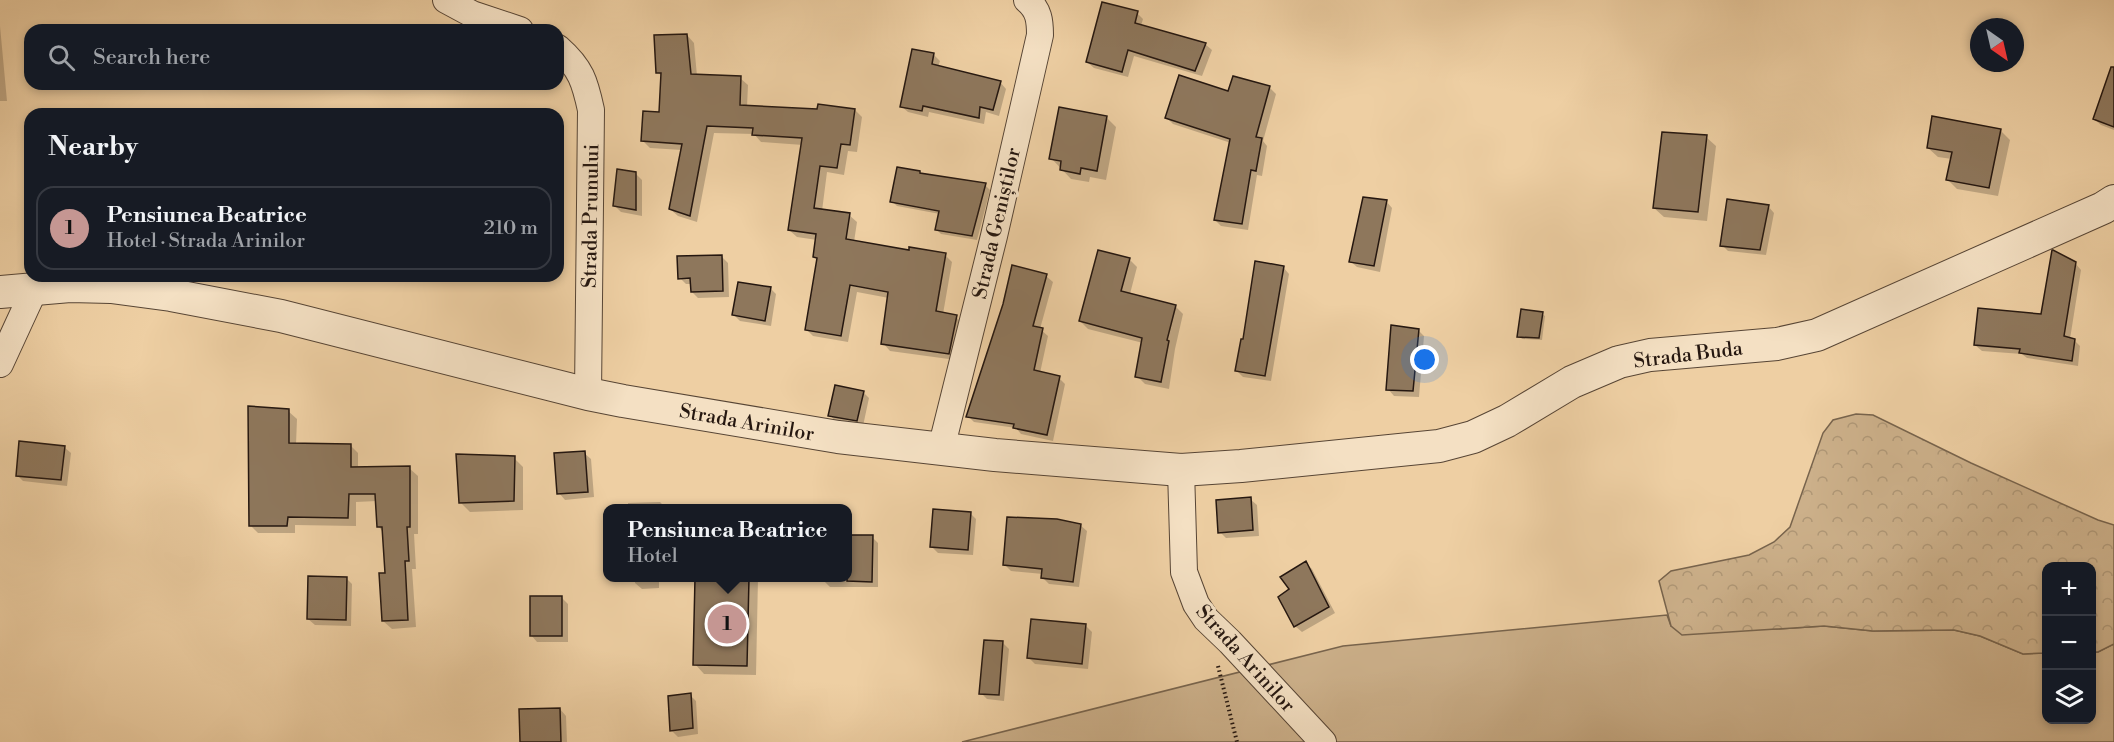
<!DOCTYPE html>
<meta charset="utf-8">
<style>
body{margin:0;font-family:"Libre Bodoni",serif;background:#20242c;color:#f1f3f6}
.controls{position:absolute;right:18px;bottom:18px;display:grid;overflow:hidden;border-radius:12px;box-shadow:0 3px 9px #0003}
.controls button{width:54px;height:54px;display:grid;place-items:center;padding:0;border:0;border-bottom:2px solid #363941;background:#171b24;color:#f1f3f6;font:30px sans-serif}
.compass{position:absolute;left:1970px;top:18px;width:54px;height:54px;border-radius:50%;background:#171b24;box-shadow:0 3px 9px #0003;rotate:146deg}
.you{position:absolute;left:1425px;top:360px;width:21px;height:21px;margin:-15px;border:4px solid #fff;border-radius:50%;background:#1a73e8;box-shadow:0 0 0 9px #1a73e833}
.badge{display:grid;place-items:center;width:39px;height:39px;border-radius:50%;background:#c59692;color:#111;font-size:20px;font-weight:700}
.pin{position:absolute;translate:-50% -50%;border:3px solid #fff;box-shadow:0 2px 6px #0006}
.popup{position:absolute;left:603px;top:504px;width:249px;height:78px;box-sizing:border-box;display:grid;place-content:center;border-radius:12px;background:#171b24;filter:drop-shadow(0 2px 4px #0005);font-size:20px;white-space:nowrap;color:#9ea1a6}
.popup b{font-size:22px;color:#f1f3f6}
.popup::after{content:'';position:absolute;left:50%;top:100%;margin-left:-12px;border:12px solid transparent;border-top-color:#171b24}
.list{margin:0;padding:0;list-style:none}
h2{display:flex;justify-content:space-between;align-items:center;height:78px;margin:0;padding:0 24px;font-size:26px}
h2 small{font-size:20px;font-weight:400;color:#9ea1a6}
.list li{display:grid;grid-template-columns:39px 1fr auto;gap:18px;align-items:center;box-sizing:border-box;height:84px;margin:0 12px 12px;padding:0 12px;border:2px solid #363941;border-radius:18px}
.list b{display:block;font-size:22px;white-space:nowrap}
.list p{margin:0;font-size:20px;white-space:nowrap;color:#9ea1a6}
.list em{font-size:20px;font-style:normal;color:#9ea1a6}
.icon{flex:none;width:33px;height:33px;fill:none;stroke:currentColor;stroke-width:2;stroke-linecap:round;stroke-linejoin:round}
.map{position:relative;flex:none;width:2114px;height:742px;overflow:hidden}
.search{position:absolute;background:#171b24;box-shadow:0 3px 9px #0003;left:24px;top:24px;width:540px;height:66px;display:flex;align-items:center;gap:15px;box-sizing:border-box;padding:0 21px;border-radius:18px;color:#9ea1a6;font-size:22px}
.panel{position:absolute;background:#171b24;box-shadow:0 3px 9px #0003;left:24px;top:108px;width:540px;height:174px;border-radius:18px}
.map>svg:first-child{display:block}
.grass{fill:#ccb08a;stroke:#78644d;stroke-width:1.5}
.forest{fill:url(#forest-crowns);stroke:#78644d;stroke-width:1.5}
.shadow{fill:#0003}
.building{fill:#8e775c;stroke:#251710;stroke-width:1.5}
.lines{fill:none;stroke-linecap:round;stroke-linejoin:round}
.minor-casing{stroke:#574535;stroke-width:28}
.tertiary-casing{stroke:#574535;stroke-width:34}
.path{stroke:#251710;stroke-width:4;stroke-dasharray:1.5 3;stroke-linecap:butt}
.minor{stroke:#f4e0c3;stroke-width:26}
.tertiary{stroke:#f4e0c3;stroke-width:32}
.labels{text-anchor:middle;stroke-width:6;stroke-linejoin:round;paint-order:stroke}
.street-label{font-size:20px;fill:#251710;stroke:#f4e0c3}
</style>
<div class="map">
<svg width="2114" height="742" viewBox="0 0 2114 742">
<defs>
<pattern id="forest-crowns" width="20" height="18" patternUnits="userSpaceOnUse" patternTransform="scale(1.5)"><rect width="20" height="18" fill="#ccb08a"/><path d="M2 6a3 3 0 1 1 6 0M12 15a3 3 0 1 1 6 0" fill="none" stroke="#af9776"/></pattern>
</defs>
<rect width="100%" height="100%" fill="#eecfa3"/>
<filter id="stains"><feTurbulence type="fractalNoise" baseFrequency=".00333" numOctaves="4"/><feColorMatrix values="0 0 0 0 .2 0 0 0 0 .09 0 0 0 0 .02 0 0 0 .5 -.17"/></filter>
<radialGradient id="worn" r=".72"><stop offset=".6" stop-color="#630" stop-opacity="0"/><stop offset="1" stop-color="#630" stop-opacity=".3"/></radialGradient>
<!-- grass -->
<path class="grass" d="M 1667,615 L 1671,626 L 1778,629 L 1824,626 L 1873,631 L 1954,630 L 1980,636 L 2023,654 L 2046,653 L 2046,720 L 2092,720 L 2092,652 L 2098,652 L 2114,644 L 2114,742 L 962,742 L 1343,646 Z"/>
<!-- forest -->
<path class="forest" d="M 1856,414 L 1873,415 L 1971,463 L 2098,520 L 2114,525 L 2114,644 L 2098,652 L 2092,652 L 2092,566 L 2046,566 L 2046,653 L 2023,654 L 1980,636 L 1954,630 L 1873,631 L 1824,626 L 1682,635 L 1671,626 L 1659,581 L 1671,571 L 1749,555 L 1774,542 L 1790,527 L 1823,433 L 1833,420 Z"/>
<!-- shadow -->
<path class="shadow" d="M 1137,13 L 1143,19 L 1141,26 L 1205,44 L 1212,50 L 1202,76 L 1134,56 L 1128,77 L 1094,68 L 1087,62 Z
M 0,26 L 7,101 L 0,101 Z
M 687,35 L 694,43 L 697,76 L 740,78 L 748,85 L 747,107 L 818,111 L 855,110 L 862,117 L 857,152 L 848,151 L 844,175 L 827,172 L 822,211 L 849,215 L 857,222 L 854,242 L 910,252 L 945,255 L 952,262 L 943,314 L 956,317 L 963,324 L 956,360 L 890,351 L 883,343 L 889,298 L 857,292 L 848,342 L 813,336 L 806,329 L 818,260 L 815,257 L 817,240 L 797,237 L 789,230 L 803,145 L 761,142 L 754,134 L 714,133 L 697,222 L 678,216 L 670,209 L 682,150 L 650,148 L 643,141 L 660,114 L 662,77 L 658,72 Z
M 934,55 L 940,61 L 938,67 L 1000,82 L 1006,89 L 999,116 L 986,112 L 984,124 L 929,112 L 928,117 L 908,112 L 901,106 Z
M 1269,87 L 1276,94 L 1263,141 L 1267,146 L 1262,176 L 1257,175 L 1248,230 L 1221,226 L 1215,220 L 1231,143 L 1173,124 L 1167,118 L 1229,93 Z
M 2114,91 L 2114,130 L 2101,125 L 2094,119 Z
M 1106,117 L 1116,127 L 1106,180 L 1090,177 L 1089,182 L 1071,179 L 1051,158 Z
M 2001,131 L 2010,140 L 1998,196 L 1957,189 L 1948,180 L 1952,159 L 1938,157 L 1928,148 Z
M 1706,137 L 1716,146 L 1707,221 L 1664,217 L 1654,208 Z
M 919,172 L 922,175 L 985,185 L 990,190 L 977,240 L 941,234 L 936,229 L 940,214 L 897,206 L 892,201 Z
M 636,174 L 642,180 L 642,216 L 621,212 L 615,206 Z
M 1386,201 L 1392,208 L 1380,272 L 1357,267 L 1350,261 Z
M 1768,206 L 1774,213 L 1766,255 L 1728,251 L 1722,245 Z
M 721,256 L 728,263 L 729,297 L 698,298 L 692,292 L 692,284 L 686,284 L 680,278 Z
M 1129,259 L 1137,267 L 1130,294 L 1175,306 L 1183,314 L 1175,349 L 1169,389 L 1145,384 L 1137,376 L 1143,343 L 1088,329 L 1080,321 Z
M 2075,263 L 2081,270 L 2070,339 L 2074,340 L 2080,346 L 2078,366 L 2027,358 L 2022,354 L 1982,351 L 1975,345 L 2042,316 Z
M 1283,267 L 1289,274 L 1271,381 L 1243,377 L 1237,371 L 1244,341 Z
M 1046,276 L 1053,282 L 1040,329 L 1048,336 L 1040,373 L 1059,378 L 1065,384 L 1053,441 L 1021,434 L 1016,428 L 974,422 L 968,416 Z
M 770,288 L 776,294 L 771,326 L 740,321 L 734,315 Z
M 1542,314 L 1545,316 L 1542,340 L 1522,339 L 1519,336 Z
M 1418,330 L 1424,336 L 1419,397 L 1394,396 L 1388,389 Z
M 863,392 L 869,398 L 863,426 L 836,422 L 830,415 Z
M 288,411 L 297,419 L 296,445 L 350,445 L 358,453 L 358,469 L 409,468 L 418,476 L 418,534 L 414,534 L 416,569 L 412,569 L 416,627 L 392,629 L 383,621 L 387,574 L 383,532 L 378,526 L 377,501 L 356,502 L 356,526 L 295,525 L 295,533 L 258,533 L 250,525 Z
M 64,447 L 71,453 L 67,486 L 23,481 L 17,475 Z
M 584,453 L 591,459 L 594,497 L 565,500 L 559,493 Z
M 514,458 L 523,467 L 523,510 L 470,512 L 460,502 Z
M 1250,499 L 1257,505 L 1259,536 L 1226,538 L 1220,532 Z
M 660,502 L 666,508 L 628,508 L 628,503 Z
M 970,513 L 976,519 L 973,555 L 938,553 L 932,547 Z
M 1080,525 L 1087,531 L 1079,587 L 1049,584 L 1043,578 L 1043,574 L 1011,571 L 1004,564 Z
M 872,537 L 878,543 L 878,587 L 830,587 L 824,581 L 824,578 L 847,578 Z
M 1306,563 L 1312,569 L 1335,613 L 1302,632 L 1295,626 L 1291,590 Z
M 346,578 L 352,584 L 351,626 L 315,625 L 308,619 Z
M 635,578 L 659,578 L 659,588 L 642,589 L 635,583 Z
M 697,578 L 758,578 L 756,675 L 704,674 L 695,664 Z
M 562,598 L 568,604 L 568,642 L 537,642 L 531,635 Z
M 1085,625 L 1092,632 L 1088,669 L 1035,664 L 1029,658 Z
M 1003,643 L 1009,649 L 1004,701 L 987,699 L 981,693 Z
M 690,695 L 696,701 L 698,734 L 678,737 L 672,731 L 669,698 Z
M 560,709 L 566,716 L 567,742 L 522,742 Z"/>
<!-- building -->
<path class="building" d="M 1102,2 L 1138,11 L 1135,23 L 1206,43 L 1195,71 L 1128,50 L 1122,72 L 1086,62 Z
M 687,34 L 691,74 L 741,76 L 740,105 L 817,109 L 818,104 L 855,109 L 850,145 L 841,144 L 837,168 L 820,166 L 814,208 L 850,213 L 846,239 L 909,250 L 909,247 L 946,253 L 936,311 L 957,315 L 949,354 L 881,344 L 888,292 L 850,285 L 841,336 L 805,330 L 817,258 L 813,257 L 816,234 L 788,230 L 802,138 L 752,135 L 753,128 L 707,126 L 690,216 L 669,209 L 682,144 L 641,141 L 643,111 L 659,112 L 661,73 L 656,73 L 654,35 Z
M 912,49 L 934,53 L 932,64 L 1001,81 L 993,110 L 980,107 L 979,118 L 923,106 L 922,111 L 900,107 Z
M 2111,67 L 2114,67 L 2114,127 L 2093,119 Z
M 1179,75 L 1228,91 L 1233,76 L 1270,86 L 1256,137 L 1262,138 L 1256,171 L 1251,170 L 1242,224 L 1214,220 L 1230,139 L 1165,118 Z
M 1059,107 L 1107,116 L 1097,171 L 1081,168 L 1080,174 L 1060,170 L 1061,161 L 1049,159 Z
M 1932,116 L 2001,129 L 1989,188 L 1946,180 L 1952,152 L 1927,148 Z
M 1662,132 L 1707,135 L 1698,212 L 1653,208 Z
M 897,167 L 920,171 L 920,173 L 986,183 L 972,236 L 935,230 L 939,211 L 890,202 Z
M 617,169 L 636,172 L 636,210 L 613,206 Z
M 1363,197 L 1387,200 L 1374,266 L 1349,262 Z
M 1727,199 L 1769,205 L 1760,250 L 1720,246 Z
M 1098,250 L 1130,258 L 1121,291 L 1176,305 L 1167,340 L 1169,341 L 1161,382 L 1135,377 L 1142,338 L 1079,321 Z
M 2052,250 L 2053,250 L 2076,262 L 2064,336 L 2075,339 L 2072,361 L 2019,353 L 2020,349 L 1974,345 L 1978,308 L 2041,314 Z
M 722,255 L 723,291 L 691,292 L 690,278 L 678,279 L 677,256 Z
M 1255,261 L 1284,266 L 1265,376 L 1235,371 L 1241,339 L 1243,339 Z
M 1012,265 L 1047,274 L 1033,326 L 1043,328 L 1034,370 L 1060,376 L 1047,435 L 1013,428 L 1014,424 L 966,417 L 1003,304 Z
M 738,282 L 771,287 L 765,321 L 732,315 Z
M 1521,309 L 1543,312 L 1539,338 L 1517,337 Z
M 1391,325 L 1419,329 L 1413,391 L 1386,390 Z
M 835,385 L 864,391 L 857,421 L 828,416 Z
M 248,406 L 289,409 L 289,443 L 351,444 L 351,467 L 410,466 L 410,527 L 407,527 L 409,561 L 405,561 L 408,620 L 382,621 L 379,573 L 385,573 L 382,527 L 377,527 L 375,494 L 349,494 L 348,518 L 288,517 L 287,526 L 249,526 Z
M 19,441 L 65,446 L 61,480 L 16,476 Z
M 585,451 L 588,492 L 557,494 L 554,453 Z
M 456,454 L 515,456 L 514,501 L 459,503 Z
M 1251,497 L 1253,530 L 1218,533 L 1216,500 Z
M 933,509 L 971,512 L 968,550 L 930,547 Z
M 1007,517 L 1057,519 L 1081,524 L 1073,582 L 1041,578 L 1042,569 L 1003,565 Z
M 847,535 L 873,535 L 872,582 L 847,581 Z
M 1306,561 L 1329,607 L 1294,627 L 1278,597 L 1289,589 L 1280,577 Z
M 308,576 L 347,577 L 346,620 L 307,619 Z
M 695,578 L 749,578 L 747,666 L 693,665 Z
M 530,596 L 562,596 L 562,636 L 530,636 Z
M 1031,619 L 1086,624 L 1082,664 L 1027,658 Z
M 984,640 L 1003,641 L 999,695 L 979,694 Z
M 691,693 L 693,728 L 670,731 L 668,696 Z
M 560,708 L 561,742 L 520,742 L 519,709 Z"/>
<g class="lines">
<!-- minor casing -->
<g class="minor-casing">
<path id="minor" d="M 446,0 L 472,14 L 520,30
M 558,48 C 581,68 585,82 591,110 L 588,394
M 0,364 L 35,288
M 941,449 L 994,236 L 1040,35 C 1040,21 1039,10 1027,0
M 1181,470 L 1184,572 L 1196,604 L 1206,619 L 1230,642 L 1323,742"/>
</g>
<!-- tertiary casing -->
<g class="tertiary-casing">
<path id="tertiary" d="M 0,292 L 70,286 L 111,287 L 171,295 L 281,316 L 588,394 L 623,401 L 838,437 L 995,455 L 1181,470 L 1241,466 L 1439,446 L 1473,437 L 1507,421 L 1572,382 L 1619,362 L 1650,355 L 1777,344 L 1817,335 L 2103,208 L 2114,201"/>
</g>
<!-- path -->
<path class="path" d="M 1218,666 L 1237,742"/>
<!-- minor -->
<use href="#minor" class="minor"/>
<!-- tertiary -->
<use href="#tertiary" class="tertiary"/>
</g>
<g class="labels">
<!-- street labels -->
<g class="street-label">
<text transform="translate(590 216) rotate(-89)" y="7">Strada Prunului</text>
<text transform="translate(996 223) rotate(-77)" y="7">Strada Geniștilor</text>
<text transform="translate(1688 354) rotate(-7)" y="7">Strada Buda</text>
<text transform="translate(747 422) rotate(10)" y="7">Strada Arinilor</text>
<text transform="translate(1246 658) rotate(48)" y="7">Strada Arinilor</text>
</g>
</g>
<rect width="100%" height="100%" filter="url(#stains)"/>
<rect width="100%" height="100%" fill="url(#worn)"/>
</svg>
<div class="controls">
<button>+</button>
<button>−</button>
<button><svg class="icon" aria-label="layers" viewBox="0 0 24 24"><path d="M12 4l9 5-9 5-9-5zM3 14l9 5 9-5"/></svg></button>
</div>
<svg class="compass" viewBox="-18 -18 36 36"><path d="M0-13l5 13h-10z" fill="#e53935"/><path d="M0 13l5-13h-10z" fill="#9ea1a6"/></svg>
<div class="you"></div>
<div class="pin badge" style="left:727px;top:624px">1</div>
<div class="popup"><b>Pensiunea Beatrice</b>Hotel</div>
<div class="search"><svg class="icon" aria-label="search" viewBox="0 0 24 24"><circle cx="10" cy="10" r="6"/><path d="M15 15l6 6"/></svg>Search here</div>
<section class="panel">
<h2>Nearby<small></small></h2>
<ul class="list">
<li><span class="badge">1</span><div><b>Pensiunea Beatrice</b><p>Hotel · Strada Arinilor</p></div><em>210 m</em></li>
</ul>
</section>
</div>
